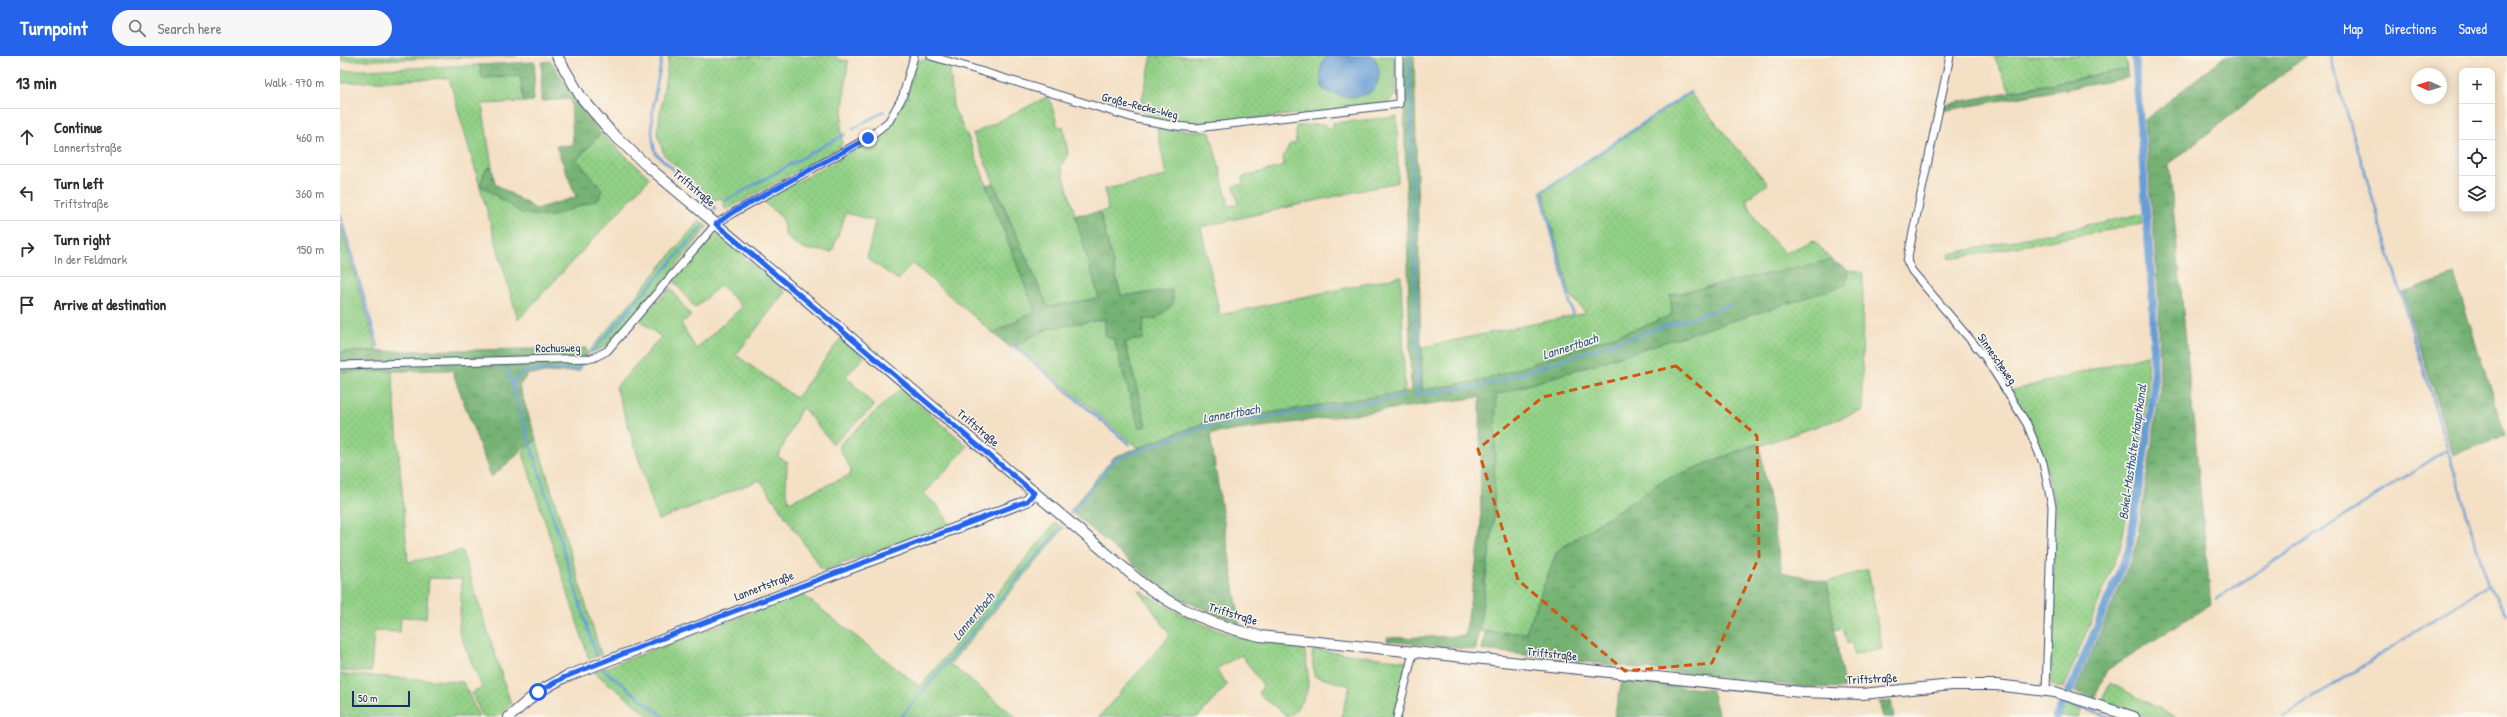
<!DOCTYPE html>
<meta charset="utf-8">
<style>
body{margin:0;font-family:"Patrick Hand",sans-serif;background:#f7f7f7;color:#2b2b33}
.controls{position:absolute;right:12px;top:12px;display:grid;overflow:hidden;border-radius:8px;box-shadow:0 2px 10px #0003}
.controls button{width:36px;height:36px;display:grid;place-items:center;padding:0;border:0;border-bottom:1px solid #e1e1e2;background:#fff;color:#2b2b33;font:20px sans-serif}
.compass{position:absolute;left:2071px;top:12px;width:36px;height:36px;border-radius:50%;background:#fff;box-shadow:0 2px 10px #0003;rotate:273deg}
.scale{position:absolute;left:12px;bottom:10px;width:58px;box-sizing:border-box;padding-left:4px;border:2px solid #1b2f5e;border-top:0;font-size:11px;line-height:14px;white-space:nowrap;color:#1b2f5e;-webkit-text-stroke:3px #fbf7ec;paint-order:stroke}
.stop{position:absolute;width:12px;height:12px;margin:-9px;border:3px solid #2563eb;border-radius:50%;background:#fff}
.stop.end{background:#2563eb;border-color:#fff;box-shadow:0 1px 4px #0008}
.list{margin:0;padding:0;list-style:none}
h2{display:flex;justify-content:space-between;align-items:center;height:52px;margin:0;padding:0 16px;font-size:17px}
h2 small{font-size:13px;font-weight:400;color:#7c7c81}
.list li{display:grid;grid-template-columns:26px 1fr auto;gap:12px;align-items:center;box-sizing:border-box;height:56px;padding:0 16px;border-top:1px solid #e1e1e2}
.list b{display:block;font-size:15px;white-space:nowrap}
.list p{margin:0;font-size:13px;white-space:nowrap;color:#7c7c81}
.list em{font-size:13px;font-style:normal;color:#7c7c81}
.icon{flex:none;width:22px;height:22px;fill:none;stroke:currentColor;stroke-width:2;stroke-linecap:round;stroke-linejoin:round}
.map{position:relative;flex:none;width:2167px;height:661px;overflow:hidden}
header{display:flex;align-items:center;gap:24px;box-sizing:border-box;height:56px;padding:0 20px;background:#2563eb;color:#fff}
header strong{font-size:19px}
nav{display:flex;gap:22px;margin-inline-start:auto;font-size:14px}
.search{width:280px;height:36px;background:#f7f7f7;display:flex;align-items:center;gap:10px;box-sizing:border-box;padding:0 14px;border-radius:22px;color:#7c7c81;font-size:15px}
main{display:flex}
aside{flex:1;background:#fff}
.map>svg:first-child{display:block}
.grass{fill:url(#grass-dots);stroke:#568072}
.forest{fill:url(#forest-crowns);stroke:#487068}
.water{fill:#669dd4;stroke:#406699}
.lines{fill:none;stroke-linecap:round;stroke-linejoin:round}
.stream{stroke:#669dd4;stroke-width:2.5}
.canal{stroke:#669dd4;stroke-width:8}
.street-casing{stroke:#3c4a6d;stroke-width:9}
.secondary-casing{stroke:#3c4a6d;stroke-width:12}
.street{stroke:#fff;stroke-width:7}
.secondary{stroke:#fff;stroke-width:10}
.route{stroke:#2563eb;stroke-width:5}
.marked{fill:none;stroke:#d45514;stroke-width:3;stroke-dasharray:8 5;stroke-linejoin:round}
.labels{text-anchor:middle;stroke-width:3;stroke-linejoin:round;paint-order:stroke}
.street-label{font-size:12px;fill:#1b2f5e;stroke:#fbf7ec}
.water-label{font-size:13px;font-style:italic;fill:#355687;stroke:#fbf7ec}
</style>
<header>
<strong>Turnpoint</strong>
<div class="search"><svg class="icon" aria-label="search" viewBox="0 0 24 24"><circle cx="10" cy="10" r="6"/><path d="M15 15l6 6"/></svg>Search here</div>
<nav><a>Map</a><a>Directions</a><a>Saved</a></nav>
</header>
<main>
<aside>
<h2>13 min<small>Walk · 970 m</small></h2>
<ul class="list">
<li><svg class="icon" aria-label="ahead" viewBox="0 0 24 24"><path d="M12 20V5M6 11l6-6 6 6"/></svg><div><b>Continue</b><p>Lannertstraße</p></div><em>460 m</em></li>
<li><svg class="icon" aria-label="left" viewBox="0 0 24 24"><path d="M17 20v-9H6M10 6l-5 5 5 5"/></svg><div><b>Turn left</b><p>Triftstraße</p></div><em>360 m</em></li>
<li><svg class="icon" aria-label="right" viewBox="0 0 24 24"><path d="M7 20v-9h11M14 6l5 5-5 5"/></svg><div><b>Turn right</b><p>In der Feldmark</p></div><em>150 m</em></li>
<li><svg class="icon" aria-label="arrive" viewBox="0 0 24 24"><path d="M6 21V4h12l-3 4 3 4H6"/></svg><div><b>Arrive at destination</b></div></li>
</ul>
</aside>
<div class="map">
<svg width="2167" height="661" viewBox="0 0 2167 661">
<defs>
<pattern id="grass-dots" width="8" height="8" patternUnits="userSpaceOnUse"><rect width="8" height="8" fill="#92d086"/><path d="M2 2h.1M6 6h.1" fill="none" stroke="#7db376" stroke-width="1.8" stroke-linecap="round"/></pattern>
<pattern id="forest-crowns" width="20" height="18" patternUnits="userSpaceOnUse"><rect width="20" height="18" fill="#75b273"/><path d="M2 6a3 3 0 1 1 6 0M12 15a3 3 0 1 1 6 0" fill="none" stroke="#5f9162"/></pattern>
</defs>
<rect width="100%" height="100%" fill="#fbf7ec"/>
<filter id="ink" filterUnits="userSpaceOnUse"><feTurbulence type="fractalNoise" baseFrequency=".025" numOctaves="2"/><feDisplacementMap in="SourceGraphic" scale="8" xChannelSelector="R" yChannelSelector="G"/><feConvolveMatrix kernelMatrix="1 2 1 2 8 2 1 2 1" color-interpolation-filters="sRGB"/></filter>
<filter id="wash" filterUnits="userSpaceOnUse"><feTurbulence type="fractalNoise" baseFrequency=".012" numOctaves="4" result="noise"/><feDisplacementMap in="SourceGraphic" scale="16" xChannelSelector="R" yChannelSelector="G"/><feGaussianBlur stdDeviation="0.9" result="paint"/><feColorMatrix in="noise" values="0 0 0 0 0 0 0 0 0 0 0 0 0 0 0 0 0 1.4 0 .05"/><feComposite in="paint" operator="in"/></filter>
<g filter="url(#wash)">
<rect width="100%" height="100%" fill="#f4e0c4"/>
<!-- grass -->
<path class="grass" d="M 0,0 L 176,0 L 0,5 Z
M 329,0 L 497,0 L 497,3 L 508,5 L 501,74 L 502,88 L 499,92 L 386,154 L 381,142 L 374,144 L 324,99 L 321,89 L 317,78 Z
M 812,0 L 1055,0 L 1056,37 L 1047,49 L 858,68 C 837,67 815,68 800,52 Z
M 1654,0 L 1785,0 L 1787,13 L 1670,35 Z
M 586,3 L 610,11 L 613,51 L 628,81 L 695,255 L 653,277 L 572,207 L 558,224 L 527,202 L 535,165 L 506,157 L 492,196 L 463,193 L 446,181 L 442,162 L 423,145 L 531,85 L 551,69 L 566,42 L 576,6 Z
M 140,9 L 142,22 L 180,20 L 184,46 L 142,48 L 152,111 L 146,113 L 140,129 L 183,158 L 262,133 L 237,104 L 260,77 L 310,122 L 178,264 L 109,22 L 0,27 L 0,15 Z
M 1350,37 L 1428,128 L 1406,144 L 1419,170 L 1445,197 L 1474,184 L 1491,204 L 1330,239 L 1332,258 L 1313,267 L 1144,324 L 1082,334 L 1082,291 L 1246,257 L 1230,239 L 1203,136 Z
M 709,40 L 718,71 L 723,71 L 728,98 L 721,110 L 759,242 L 708,251 L 633,78 Z
M 1057,61 L 1058,126 L 861,171 L 880,259 L 1061,220 L 1065,337 L 864,367 L 798,392 L 676,289 L 709,272 L 765,263 L 765,279 L 774,283 L 799,372 L 806,370 L 785,285 L 832,234 L 781,240 L 760,156 L 768,154 L 765,133 L 826,120 L 817,72 L 870,76 L 889,150 L 898,148 L 894,130 L 903,128 L 902,121 L 944,110 L 943,102 L 950,88 L 956,87 L 956,70 L 986,68 L 987,72 L 993,71 L 993,67 Z
M 1801,158 L 1802,168 L 1610,203 L 1609,198 Z
M 360,164 L 367,171 L 327,222 L 265,291 L 247,298 Z
M 0,168 L 37,295 L 0,296 Z
M 379,179 L 445,236 L 396,299 L 456,342 L 501,282 L 524,301 L 506,320 L 534,350 L 493,388 L 462,351 L 438,401 L 447,405 L 446,434 L 449,446 L 510,419 L 511,414 L 498,390 L 560,333 L 628,390 L 584,438 L 597,449 L 610,468 L 483,515 L 420,424 L 318,464 L 276,331 L 321,281 L 299,264 L 330,232 L 351,260 L 341,267 L 356,293 L 402,251 L 381,229 L 355,252 L 334,225 L 374,180 Z
M 1508,214 L 1523,217 L 1522,355 L 1419,390 L 1418,387 L 1322,425 L 1217,495 L 1186,577 L 1139,575 L 1154,461 L 1155,339 L 1506,229 Z
M 1807,299 L 1808,337 L 1781,490 L 1724,632 L 1712,630 L 1710,621 L 1715,450 L 1705,406 L 1670,335 Z
M 52,315 L 68,506 L 122,495 L 171,648 L 158,661 L 143,661 L 131,637 L 142,631 L 119,576 L 122,523 L 89,522 L 86,562 L 61,561 L 60,576 L 34,575 L 31,616 L 0,615 L 0,316 Z
M 196,383 L 261,599 L 249,603 L 183,397 Z
M 715,467 L 724,472 L 610,608 L 676,661 L 311,661 L 254,616 L 462,538 L 580,631 Z
M 1528,513 L 1542,593 L 1514,599 L 1512,587 L 1507,588 L 1503,572 L 1494,574 L 1487,526 Z
M 799,534 C 835,556 875,578 918,585 C 933,587 949,588 964,589 C 968,620 976,638 948,661 L 919,638 L 923,629 L 901,599 L 876,613 L 887,629 L 858,661 L 759,661 L 830,579 Z
M 974,594 L 1065,605 L 1067,608 L 1054,661 L 1001,661 L 1010,630 L 974,620 L 972,598 Z
M 0,618 L 123,626 L 139,661 L 0,661 Z
M 1770,627 L 1836,661 L 1806,661 L 1762,645 Z
M 1726,649 L 1742,654 L 1738,661 L 1719,661 Z"/>
<!-- forest -->
<path class="forest" d="M 1063,0 L 1074,0 L 1082,334 L 1145,324 L 1313,267 L 1332,258 L 1330,239 L 1491,204 L 1508,214 L 1506,229 L 1156,339 L 1154,461 L 1136,594 L 1047,585 L 1047,582 L 1125,580 L 1141,476 L 1140,341 L 870,378 L 900,568 L 830,539 L 730,455 L 774,401 L 864,367 L 1071,335 Z
M 1885,0 L 1966,0 L 1829,108 L 1871,548 L 1767,614 L 1754,642 L 1735,636 L 1796,492 L 1820,335 L 1819,247 L 1805,64 Z
M 211,5 L 235,44 L 260,77 L 237,104 L 262,133 L 259,143 L 210,161 L 183,158 L 140,129 L 146,113 L 152,111 L 155,128 L 196,153 L 236,141 L 216,90 L 233,89 L 231,43 L 201,45 L 202,6 Z
M 195,6 L 193,45 L 184,46 L 180,20 L 142,22 L 140,9 Z
M 1787,13 L 1788,22 L 1602,55 L 1603,49 Z
M 653,127 L 708,251 L 759,242 L 735,159 L 760,156 L 781,240 L 832,234 L 833,248 L 816,263 L 804,263 L 803,283 L 785,286 L 806,370 L 799,372 L 774,284 L 765,279 L 765,263 L 709,272 L 671,292 L 653,277 L 695,255 L 646,129 Z
M 2114,219 L 2165,379 L 2113,399 L 2063,237 Z
M 246,292 L 247,298 L 239,315 L 188,318 L 179,330 L 196,383 L 151,421 L 112,314 L 0,316 L 0,296 Z
M 1419,387 L 1442,516 L 1487,526 L 1504,632 L 1463,631 L 1142,594 L 1145,576 L 1186,577 L 1217,495 L 1322,425 Z
M 1282,625 L 1372,634 L 1379,661 L 1274,661 Z
M 1551,645 L 1554,661 L 1543,661 L 1539,646 Z"/>
<!-- water -->
<path class="water" d="M 988,0 L 1032,0 C 1037,4 1039,11 1039,17 C 1039,47 1001,44 983,33 C 980,21 978,8 988,0 Z"/>
<g class="lines">
<!-- stream -->
<path class="stream" d="M 322,0 C 317,31 306,68 316,98 L 373,148 L 375,154
M 1069,0 L 1078,338
M 1990,0 L 2148,529 L 2167,558
M 513,73 L 544,55
M 385,145 L 505,78
M 0,159 L 38,290
M 1233,258 L 1201,136 L 1350,36
M 675,291 L 789,388
M 252,296 L 362,171
M 167,313 L 256,599
M 171,328 L 184,315 L 235,314 L 241,310
M 1074,339 L 1146,329 L 1390,249
M 730,459 L 774,404 L 867,370 L 1063,341
M 1876,543 L 2108,393
M 264,614 L 324,661
M 1723,646 L 1769,661
M 561,661 L 720,472
M 1943,661 L 2148,529"/>
<!-- canal -->
<path class="canal" d="M 1716,661 L 1732,630 L 1789,494 L 1814,336 L 1813,248 L 1795,0"/>
</g>
</g>
<g filter="url(#ink)">
<g class="lines">
<!-- street casing -->
<g class="street-casing">
<path id="street" d="M 591,0 L 797,63 L 836,70 L 856,72 L 1059,48 L 1059,0
M 1610,0 L 1567,205 L 1572,215 L 1645,301 L 1687,368 L 1703,407 L 1712,450 L 1706,635
M 0,309 L 253,302 L 267,295 L 376,168 L 393,157 L 528,82 L 549,65 L 563,40 L 574,0
M 1057,661 L 1073,597"/>
</g>
<!-- secondary casing -->
<g class="secondary-casing">
<path id="secondary" d="M 217,0 L 241,41 L 270,75 L 306,109 L 803,528 C 838,554 877,571 920,580 L 1461,636 L 1522,638 L 1612,629 L 1656,629 L 1715,636 L 1794,661
M 169,661 L 198,636 L 225,621 L 687,445 L 694,437"/>
</g>
<!-- street -->
<use href="#street" class="street"/>
<!-- secondary -->
<use href="#secondary" class="secondary"/>
</g>
</g>
<g class="lines" filter="url(#ink)">
<!-- route -->
<path class="route" d="M 198,636 L 225,621 L 318,584 L 687,445 L 694,437 L 376,168 L 393,156 L 528,82"/>
</g>
<!-- marked area -->
<path class="marked" d="M 1336,310 L 1417,380 L 1419,501 L 1372,607 L 1285,615 L 1178,524 L 1138,393 L 1203,341 Z"/>
<g class="labels">
<!-- street labels -->
<g class="street-label">
<text transform="translate(800 50) rotate(14)" y="4">Große-Recke-Weg</text>
<text transform="translate(354 132) rotate(40)" y="4">Triftstraße</text>
<text transform="translate(218 292) rotate(-1)" y="4">Rochusweg</text>
<text transform="translate(1657 303) rotate(55)" y="4">Sinnescheweg</text>
<text transform="translate(638 372) rotate(40)" y="4">Triftstraße</text>
<text transform="translate(424 530) rotate(-21)" y="4">Lannertstraße</text>
<text transform="translate(893 558) rotate(17)" y="4">Triftstraße</text>
<text transform="translate(1212 598) rotate(6)" y="4">Triftstraße</text>
<text transform="translate(1532 623) rotate(-3)" y="4">Triftstraße</text>
</g>
<!-- water labels -->
<g class="water-label">
<text transform="translate(1230 290) rotate(-18)" y="5">Lannertbach</text>
<text transform="translate(891 357) rotate(-10)" y="5">Lannertbach</text>
<text transform="translate(1792 396) rotate(-82)" y="5">Bokel-Mastholter Hauptkanal</text>
<text transform="translate(633 560) rotate(-50)" y="5">Lannertbach</text>
</g>
</g>
</svg>
<div class="controls">
<button>+</button>
<button>−</button>
<button><svg class="icon" aria-label="locate" viewBox="0 0 24 24"><circle cx="12" cy="12" r="6"/><path d="M12 2v4M12 18v4M2 12h4M18 12h4"/></svg></button>
<button><svg class="icon" aria-label="layers" viewBox="0 0 24 24"><path d="M12 4l9 5-9 5-9-5zM3 14l9 5 9-5"/></svg></button>
</div>
<svg class="compass" viewBox="-18 -18 36 36"><path d="M0-13l5 13h-10z" fill="#e53935"/><path d="M0 13l5-13h-10z" fill="#7c7c81"/></svg>
<div class="scale">50 m</div>
<div class="stop" style="left:198px;top:636px"></div>
<div class="stop end" style="left:528px;top:82px"></div>
</div>
</main>
